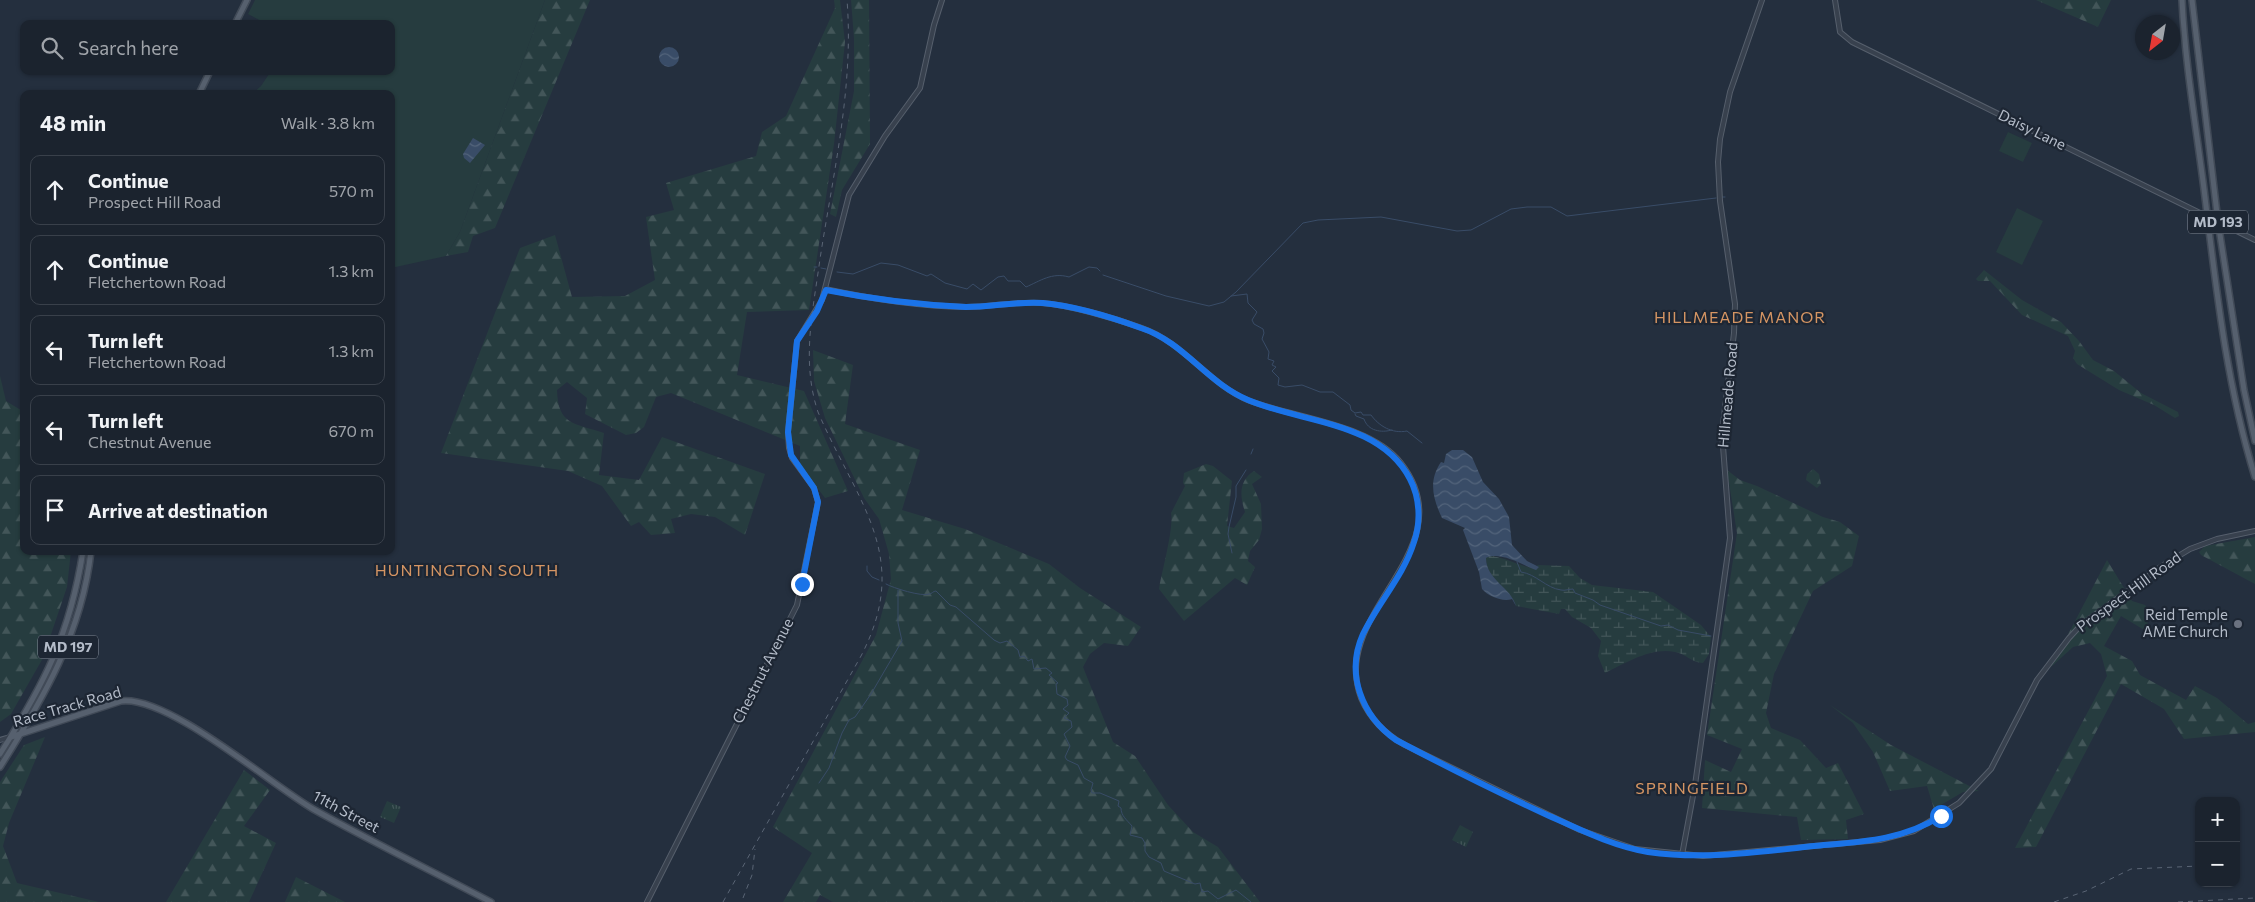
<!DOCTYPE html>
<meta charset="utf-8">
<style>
body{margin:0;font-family:Commissioner,sans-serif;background:#242b36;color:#f1f3f6}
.controls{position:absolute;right:15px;bottom:15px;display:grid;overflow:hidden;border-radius:10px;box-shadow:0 1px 4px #0004}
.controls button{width:45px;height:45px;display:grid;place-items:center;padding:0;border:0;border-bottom:1px solid #39404a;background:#1b232e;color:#f1f3f6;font:25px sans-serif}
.compass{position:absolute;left:2135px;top:15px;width:45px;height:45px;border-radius:50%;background:#1b232e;box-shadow:0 1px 4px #0004;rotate:211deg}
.stop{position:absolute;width:15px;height:15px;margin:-11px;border:4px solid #1a73e8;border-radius:50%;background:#fff}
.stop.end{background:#1a73e8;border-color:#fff;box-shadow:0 1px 5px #0008}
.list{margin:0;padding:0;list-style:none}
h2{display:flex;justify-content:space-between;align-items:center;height:65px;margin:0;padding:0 20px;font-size:21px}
h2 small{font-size:16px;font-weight:400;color:#a0a4aa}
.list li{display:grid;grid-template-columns:32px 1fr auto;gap:15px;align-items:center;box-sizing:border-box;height:70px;margin:0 10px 10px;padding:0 10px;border:1px solid #39404a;border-radius:10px}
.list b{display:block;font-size:19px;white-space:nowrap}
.list p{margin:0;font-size:16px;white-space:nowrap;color:#a0a4aa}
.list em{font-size:16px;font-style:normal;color:#a0a4aa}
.icon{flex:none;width:28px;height:28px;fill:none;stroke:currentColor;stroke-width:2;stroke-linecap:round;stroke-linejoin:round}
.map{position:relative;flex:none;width:2255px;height:902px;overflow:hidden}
.search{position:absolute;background:#1b232e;box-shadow:0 1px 4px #0004;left:20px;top:20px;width:375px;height:55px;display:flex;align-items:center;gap:12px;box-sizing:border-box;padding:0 18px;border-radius:10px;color:#a0a4aa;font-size:19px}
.panel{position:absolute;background:#1b232e;box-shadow:0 1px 4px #0004;left:20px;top:90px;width:375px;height:465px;border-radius:10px}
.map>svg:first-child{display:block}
.green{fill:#263c3f}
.forest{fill:url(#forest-firs)}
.wetland{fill:url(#wetland-marsh)}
.park{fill:url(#park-tufts)}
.water{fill:url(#water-waves)}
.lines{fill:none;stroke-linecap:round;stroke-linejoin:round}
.stream{stroke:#394c67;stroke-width:1}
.minor-casing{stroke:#565f6c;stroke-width:6}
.major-casing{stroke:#414a57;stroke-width:8}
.minor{stroke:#38414e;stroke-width:4}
.major{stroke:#56606e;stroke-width:5}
.rail{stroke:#5a6575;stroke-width:1;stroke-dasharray:5 5;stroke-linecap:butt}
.route{stroke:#1a73e8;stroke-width:6}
.worship-dot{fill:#6b7280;stroke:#1d2633;stroke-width:2}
.labels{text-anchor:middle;stroke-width:4.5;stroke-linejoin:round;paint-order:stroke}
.shield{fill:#1d2633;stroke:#878f9c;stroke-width:1}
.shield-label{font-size:14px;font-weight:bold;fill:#b4bcc9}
.street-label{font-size:15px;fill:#b4bcc9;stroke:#1d2633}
.poi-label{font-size:15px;fill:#b4bcc9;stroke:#1d2633;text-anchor:end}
.neighbourhood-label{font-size:16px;letter-spacing:1px;fill:#d59563;stroke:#1d2633}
</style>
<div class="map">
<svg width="2255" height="902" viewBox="0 0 2255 902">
<defs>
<pattern id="forest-firs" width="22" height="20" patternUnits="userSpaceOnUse" patternTransform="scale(1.25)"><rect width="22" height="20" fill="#263c3f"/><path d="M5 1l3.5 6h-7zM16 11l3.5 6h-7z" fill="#435659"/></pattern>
<pattern id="wetland-marsh" width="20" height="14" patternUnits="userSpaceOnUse" patternTransform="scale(1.25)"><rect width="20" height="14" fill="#263c3f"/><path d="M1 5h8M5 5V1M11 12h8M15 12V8" fill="none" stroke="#435659"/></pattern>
<pattern id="park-tufts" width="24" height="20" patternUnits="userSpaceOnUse" patternTransform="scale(1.25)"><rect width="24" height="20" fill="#263c3f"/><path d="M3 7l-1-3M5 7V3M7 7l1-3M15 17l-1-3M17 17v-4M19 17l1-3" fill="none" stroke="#435659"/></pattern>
<pattern id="water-waves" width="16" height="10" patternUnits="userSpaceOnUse" patternTransform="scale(1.25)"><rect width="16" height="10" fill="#394c67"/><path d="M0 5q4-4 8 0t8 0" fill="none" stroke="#53647b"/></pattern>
</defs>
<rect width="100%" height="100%" fill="#242f3e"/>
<!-- green -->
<path class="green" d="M 255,0 L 545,0 L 460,232 L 446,256 L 391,268 L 391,94 L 252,94 L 261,86 L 271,71 L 391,71 L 391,24 L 267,24 L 248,14 Z
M 2008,132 L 2032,143 L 2023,162 L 1999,151 Z
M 2017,208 L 2043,221 L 2022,265 L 1996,252 Z"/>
<!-- forest -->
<path class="forest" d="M 545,0 L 590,0 L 495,228 L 473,236 L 468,252 L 446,256 L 460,232 Z
M 834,0 L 840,0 L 845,42 L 834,144 L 809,310 L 747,312 L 737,375 L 804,391 L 848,491 L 825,498 L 800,465 L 800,446 L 671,393 L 656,397 L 644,427 L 636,433 L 626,435 L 585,414 L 587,398 L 567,382 L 557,390 C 558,426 575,423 604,433 L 599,475 L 639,480 L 662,437 L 765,474 L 745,535 L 715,517 L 691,514 L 671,519 L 675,533 L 651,535 L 639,522 L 631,526 L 602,486 L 568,471 L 441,453 L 520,248 L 555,235 L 572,297 L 625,296 L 655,280 L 646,217 L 674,210 L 666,183 L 756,156 L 762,132 L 786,116 L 835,8 Z
M 851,0 L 869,0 L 870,144 L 842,190 L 836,217 L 830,214 L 854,91 L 854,38 Z
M 2036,0 L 2111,0 L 2098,27 Z
M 1984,270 L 2022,300 L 2061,322 L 2079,341 L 2093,360 L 2114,371 L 2141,393 L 2178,412 L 2179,416 L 2175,418 L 2154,405 L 2119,390 L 2077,364 L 2073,358 L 2075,351 L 2068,336 L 2022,315 L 1990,281 L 1978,281 L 1976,279 Z
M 813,350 L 853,365 L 845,424 L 920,450 L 902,510 L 965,529 L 1049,564 L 1080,588 L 1141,627 L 1128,646 L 1104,643 L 1090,654 L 1083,667 L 1113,742 L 1135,756 L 1168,805 L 1193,832 L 1218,847 L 1260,902 L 833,902 L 820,895 L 816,902 L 783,902 L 812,853 L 773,827 L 876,635 L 891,579 L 889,554 L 879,519 L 864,498 L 825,418 L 814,381 Z
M 0,376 L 6,401 L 24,412 L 24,551 L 71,551 L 67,587 L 43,658 L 11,714 L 0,722 Z
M 1206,464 L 1213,466 L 1232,481 L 1227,526 L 1234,528 L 1245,512 C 1240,497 1238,481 1254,471 L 1262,477 L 1252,484 L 1261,504 L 1262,529 L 1259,540 L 1250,551 L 1248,561 L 1255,567 L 1247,585 L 1235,578 L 1184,621 L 1159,589 C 1162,571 1174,528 1171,513 L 1185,486 L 1183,483 L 1184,473 Z
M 1813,469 L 1819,474 L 1821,484 L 1817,488 L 1806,480 L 1807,474 Z
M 1727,470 L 1740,480 L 1757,486 L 1823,517 L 1840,522 L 1859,536 L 1852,566 L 1813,591 L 1774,674 L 1766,713 L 1771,728 L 1800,740 L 1826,768 L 1838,763 L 1864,814 L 1846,820 L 1848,839 L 1801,840 L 1797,817 L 1702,808 L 1705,760 L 1731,772 L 1742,749 L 1707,735 L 1737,533 Z
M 2255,537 L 2255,584 L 2201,555 L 2199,552 L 2205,546 Z
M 2107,560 L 2132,601 L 2145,605 L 2150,613 L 2146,631 L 2121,616 L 2104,646 L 2132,661 L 2140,675 L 2186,700 L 2195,686 L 2217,698 L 2248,724 L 2255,722 L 2255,732 L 2184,739 L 2164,709 L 2121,684 L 2036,847 L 2015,848 L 2107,676 L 2101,654 L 2090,643 L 2073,647 L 2051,667 Z
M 1830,705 L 1891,745 L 1979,791 L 1963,792 L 1934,809 L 1927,786 L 1890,791 L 1873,752 L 1853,723 Z
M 45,737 L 9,823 L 3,846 L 17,883 L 99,902 L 0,902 L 0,782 L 24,745 Z
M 244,770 L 270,790 L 244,826 L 276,843 L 249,902 L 166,902 Z
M 296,877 L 345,902 L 285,902 Z"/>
<!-- wetland -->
<path class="wetland" d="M 1488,556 C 1506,556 1522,569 1539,568 L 1537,565 L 1569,566 L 1580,578 L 1592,585 L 1653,592 L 1701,625 L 1711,637 L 1709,654 L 1703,663 C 1692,663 1686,654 1675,652 C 1651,647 1626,663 1605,673 L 1598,656 L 1601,641 L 1591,628 L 1572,617 L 1565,609 L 1561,609 L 1559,614 L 1516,606 C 1510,587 1486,580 1486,558 Z"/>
<!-- park -->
<path class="park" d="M 387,801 L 401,807 L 394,823 L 380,817 Z
M 1460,825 L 1473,832 L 1466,847 L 1452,840 Z"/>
<!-- water -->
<path class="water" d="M659 57a10 10 0 1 1 20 0a10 10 0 1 1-20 0Z
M 473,138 L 485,145 L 470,163 L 464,158 L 463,154 Z
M 1452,450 L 1463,450 L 1472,457 L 1483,482 L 1499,499 L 1509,517 L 1512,545 L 1527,561 L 1539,567 L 1536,570 C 1523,565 1500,551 1486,558 C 1486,580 1511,587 1516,606 L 1512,599 C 1503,602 1489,597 1482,589 L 1479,572 L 1463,530 L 1465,528 L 1442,518 C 1433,499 1428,481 1441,462 L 1444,463 L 1446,454 Z"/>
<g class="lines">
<!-- stream -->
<path class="stream" d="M 1722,197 L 1725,197
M 814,267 L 817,267
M 821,268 L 826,269
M 837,272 L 853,274 L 881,263 L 898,265 L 927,276 L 931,274 L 945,283 L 967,289 L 973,284 L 981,290 L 998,277 L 1004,276 L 1008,281 L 1020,281 L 1026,287 C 1040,281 1052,272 1069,277 L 1089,267 L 1097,268 L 1100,271
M 1103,275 L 1166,296 L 1209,306 L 1224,302 L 1236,292 L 1303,223 L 1318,220 L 1381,217 L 1457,231 L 1471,230 L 1511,209 L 1527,207 L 1551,207 L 1567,216 L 1716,198
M 1231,296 L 1247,294 L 1248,303 L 1257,312 L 1252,320 L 1254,324 L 1263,329 L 1264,333 L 1262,339 L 1269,352 L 1268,359 L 1274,361 L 1272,365 L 1276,367 L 1272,371 L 1279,378 L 1278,385 L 1285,387 L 1302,385 L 1320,392 L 1333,392 L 1350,405 L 1351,410 L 1355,413 L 1361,412 L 1363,415 L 1371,415 C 1379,426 1392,434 1407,431 L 1422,443
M 1355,414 L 1356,416 L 1364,419 C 1368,431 1381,433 1392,430
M 1251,454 L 1253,449
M 1232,553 L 1228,534 L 1229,527 L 1236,497 L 1236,486 L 1246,470
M 1517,562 L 1521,572 C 1536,574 1546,588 1561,590 C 1565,591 1569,589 1573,589 L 1575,593 L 1593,600 L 1600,605 L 1661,626 L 1668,625 L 1678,630 L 1711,636
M 867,566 L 867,571 L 872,577 L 879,580
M 886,584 C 893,588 922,597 929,594 C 932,594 933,591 936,591 L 950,605 L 956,607 L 994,640 L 1000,643 L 1007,641 L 1018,650 L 1020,657 L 1024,656 L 1028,661 L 1032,659 L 1034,669 L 1046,668 L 1052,673 L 1049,675 L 1058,683 L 1056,684 L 1057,694 L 1067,699 L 1068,705 L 1063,709 L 1069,713 L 1064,718 L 1071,721 L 1072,727 L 1064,734 L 1070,746 L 1065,757 L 1067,760 L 1078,765 L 1084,778 L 1093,783 L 1091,790 L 1092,793 L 1100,793 L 1119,801 L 1118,806 L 1121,808 C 1121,816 1127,820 1132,826 L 1130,835 L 1142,838 L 1145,843 L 1145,851 L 1149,857 L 1161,863 L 1164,871 L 1195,884 L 1200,883 L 1202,892 L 1208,891 L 1218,899 L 1236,890 L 1251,902
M 819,783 L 829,768 L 842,733 L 849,720 L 855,717 L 871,694 L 902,641 L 898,623 L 898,590"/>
<!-- minor casing -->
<g class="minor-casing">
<path id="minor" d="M 1835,0 L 1840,32 L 1852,42 L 2255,240
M 825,289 C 871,299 919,306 966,307 C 991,307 1016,301 1041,303 C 1070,305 1114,318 1142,328 C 1185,343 1209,385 1250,401 C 1295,418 1371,424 1401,463 C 1468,549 1328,612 1361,698 C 1370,719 1385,734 1405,745 L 1580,830 L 1635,849 L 1703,856 L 1880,840 L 1914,831 L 1959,803 L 1991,769 L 2037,680 L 2069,638 L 2081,625 L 2162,566 L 2190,549 L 2217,539 L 2255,531
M 0,740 L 10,737
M 1682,855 L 1695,785 L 1730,538 L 1722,433 L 1734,333 L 1735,304 L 1720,201 L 1718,162 L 1720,139 L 1730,92 L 1762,0
M 647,902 L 797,605 L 818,502 L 814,488 L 792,458 L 789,448 L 788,432 L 797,341 L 822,300 L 849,195 L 885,136 L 920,88 L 934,25 L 942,0"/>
</g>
<!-- major casing -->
<g class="major-casing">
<path id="major" d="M 2182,0 C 2185,63 2196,126 2204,189 C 2216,287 2226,383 2255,477
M 2192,0 L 2218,222 L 2244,390 L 2255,441
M 235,24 L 247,0
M 199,94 L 210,71
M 11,737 L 121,701 C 168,695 270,784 313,809 C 372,842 432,871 491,902
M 0,754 C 44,684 70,635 83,551
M 0,767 C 43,699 82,633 91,551"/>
</g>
<!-- minor -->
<use href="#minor" class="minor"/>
<!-- major -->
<use href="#major" class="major"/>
<!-- rail -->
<path class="rail" d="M 743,898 L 752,875 L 755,849
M 723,902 L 861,656 C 913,556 857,503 818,412 C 801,361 813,311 820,259 C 833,174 854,86 847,0
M 2054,902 L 2086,891 L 2131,869 L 2199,866
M 2178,902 L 2255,898"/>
</g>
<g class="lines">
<!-- route -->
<path class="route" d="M 802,584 L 818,502 L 814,488 L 791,455 L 788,432 L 797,341 L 817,311 L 826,290 C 871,299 920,305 966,307 C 992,307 1018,301 1043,303 C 1075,306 1111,317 1141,328 C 1184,342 1207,383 1248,400 C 1302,423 1380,421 1410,479 C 1420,498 1421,522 1414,542 C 1404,575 1378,603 1363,634 C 1345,674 1362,716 1396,740 C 1445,766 1495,791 1545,814 C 1579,829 1612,846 1648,852 C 1703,860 1759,852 1814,846 C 1859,842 1901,841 1941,816"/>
</g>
<!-- markers -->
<circle class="worship-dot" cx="2238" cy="624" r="5"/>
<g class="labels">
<!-- shield labels -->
<g class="shield">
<rect x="2188" y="210.5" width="60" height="23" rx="4"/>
<rect x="38" y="635.5" width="60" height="23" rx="4"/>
</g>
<g class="shield-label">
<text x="2218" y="227">MD 193</text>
<text x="68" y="652">MD 197</text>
</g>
<!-- street labels -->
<g class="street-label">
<text transform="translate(2032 130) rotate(26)" y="5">Daisy Lane</text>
<text transform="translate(1728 395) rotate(-85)" y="5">Hillmeade Road</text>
<text transform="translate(2129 592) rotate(-36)" y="5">Prospect Hill Road</text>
<text transform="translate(763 671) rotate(-63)" y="5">Chestnut Avenue</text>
<text transform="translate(67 707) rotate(-16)" y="5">Race Track Road</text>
<text transform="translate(346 812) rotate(28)" y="5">11th Street</text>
</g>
<!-- poi labels -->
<g class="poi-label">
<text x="2228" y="620">Reid Temple<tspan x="2228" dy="17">AME Church</tspan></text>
</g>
<!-- neighbourhood labels -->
<g class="neighbourhood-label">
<text x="1740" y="323">HILLMEADE MANOR</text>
<text x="467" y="576">HUNTINGTON SOUTH</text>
<text x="1692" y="794">SPRINGFIELD</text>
</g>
</g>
</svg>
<div class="controls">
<button>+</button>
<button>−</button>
</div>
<svg class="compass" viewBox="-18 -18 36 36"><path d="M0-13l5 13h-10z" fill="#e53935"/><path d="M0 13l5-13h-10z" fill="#a0a4aa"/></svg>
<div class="stop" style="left:1941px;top:816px"></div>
<div class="stop end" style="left:802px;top:584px"></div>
<div class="search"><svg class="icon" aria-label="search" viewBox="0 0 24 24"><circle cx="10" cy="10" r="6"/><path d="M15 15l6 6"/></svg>Search here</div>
<section class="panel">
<h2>48 min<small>Walk · 3.8 km</small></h2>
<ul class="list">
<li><svg class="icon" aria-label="ahead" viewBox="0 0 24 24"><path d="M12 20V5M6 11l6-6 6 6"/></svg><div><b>Continue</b><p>Prospect Hill Road</p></div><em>570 m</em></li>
<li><svg class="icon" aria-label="ahead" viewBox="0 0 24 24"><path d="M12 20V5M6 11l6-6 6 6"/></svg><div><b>Continue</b><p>Fletchertown Road</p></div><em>1.3 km</em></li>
<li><svg class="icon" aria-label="left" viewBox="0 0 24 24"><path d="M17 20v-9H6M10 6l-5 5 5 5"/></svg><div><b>Turn left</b><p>Fletchertown Road</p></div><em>1.3 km</em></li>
<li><svg class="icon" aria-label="left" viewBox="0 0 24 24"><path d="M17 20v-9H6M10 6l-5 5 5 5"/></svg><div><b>Turn left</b><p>Chestnut Avenue</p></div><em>670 m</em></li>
<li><svg class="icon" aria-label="arrive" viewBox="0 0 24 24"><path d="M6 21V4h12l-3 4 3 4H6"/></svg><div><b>Arrive at destination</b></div></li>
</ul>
</section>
</div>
